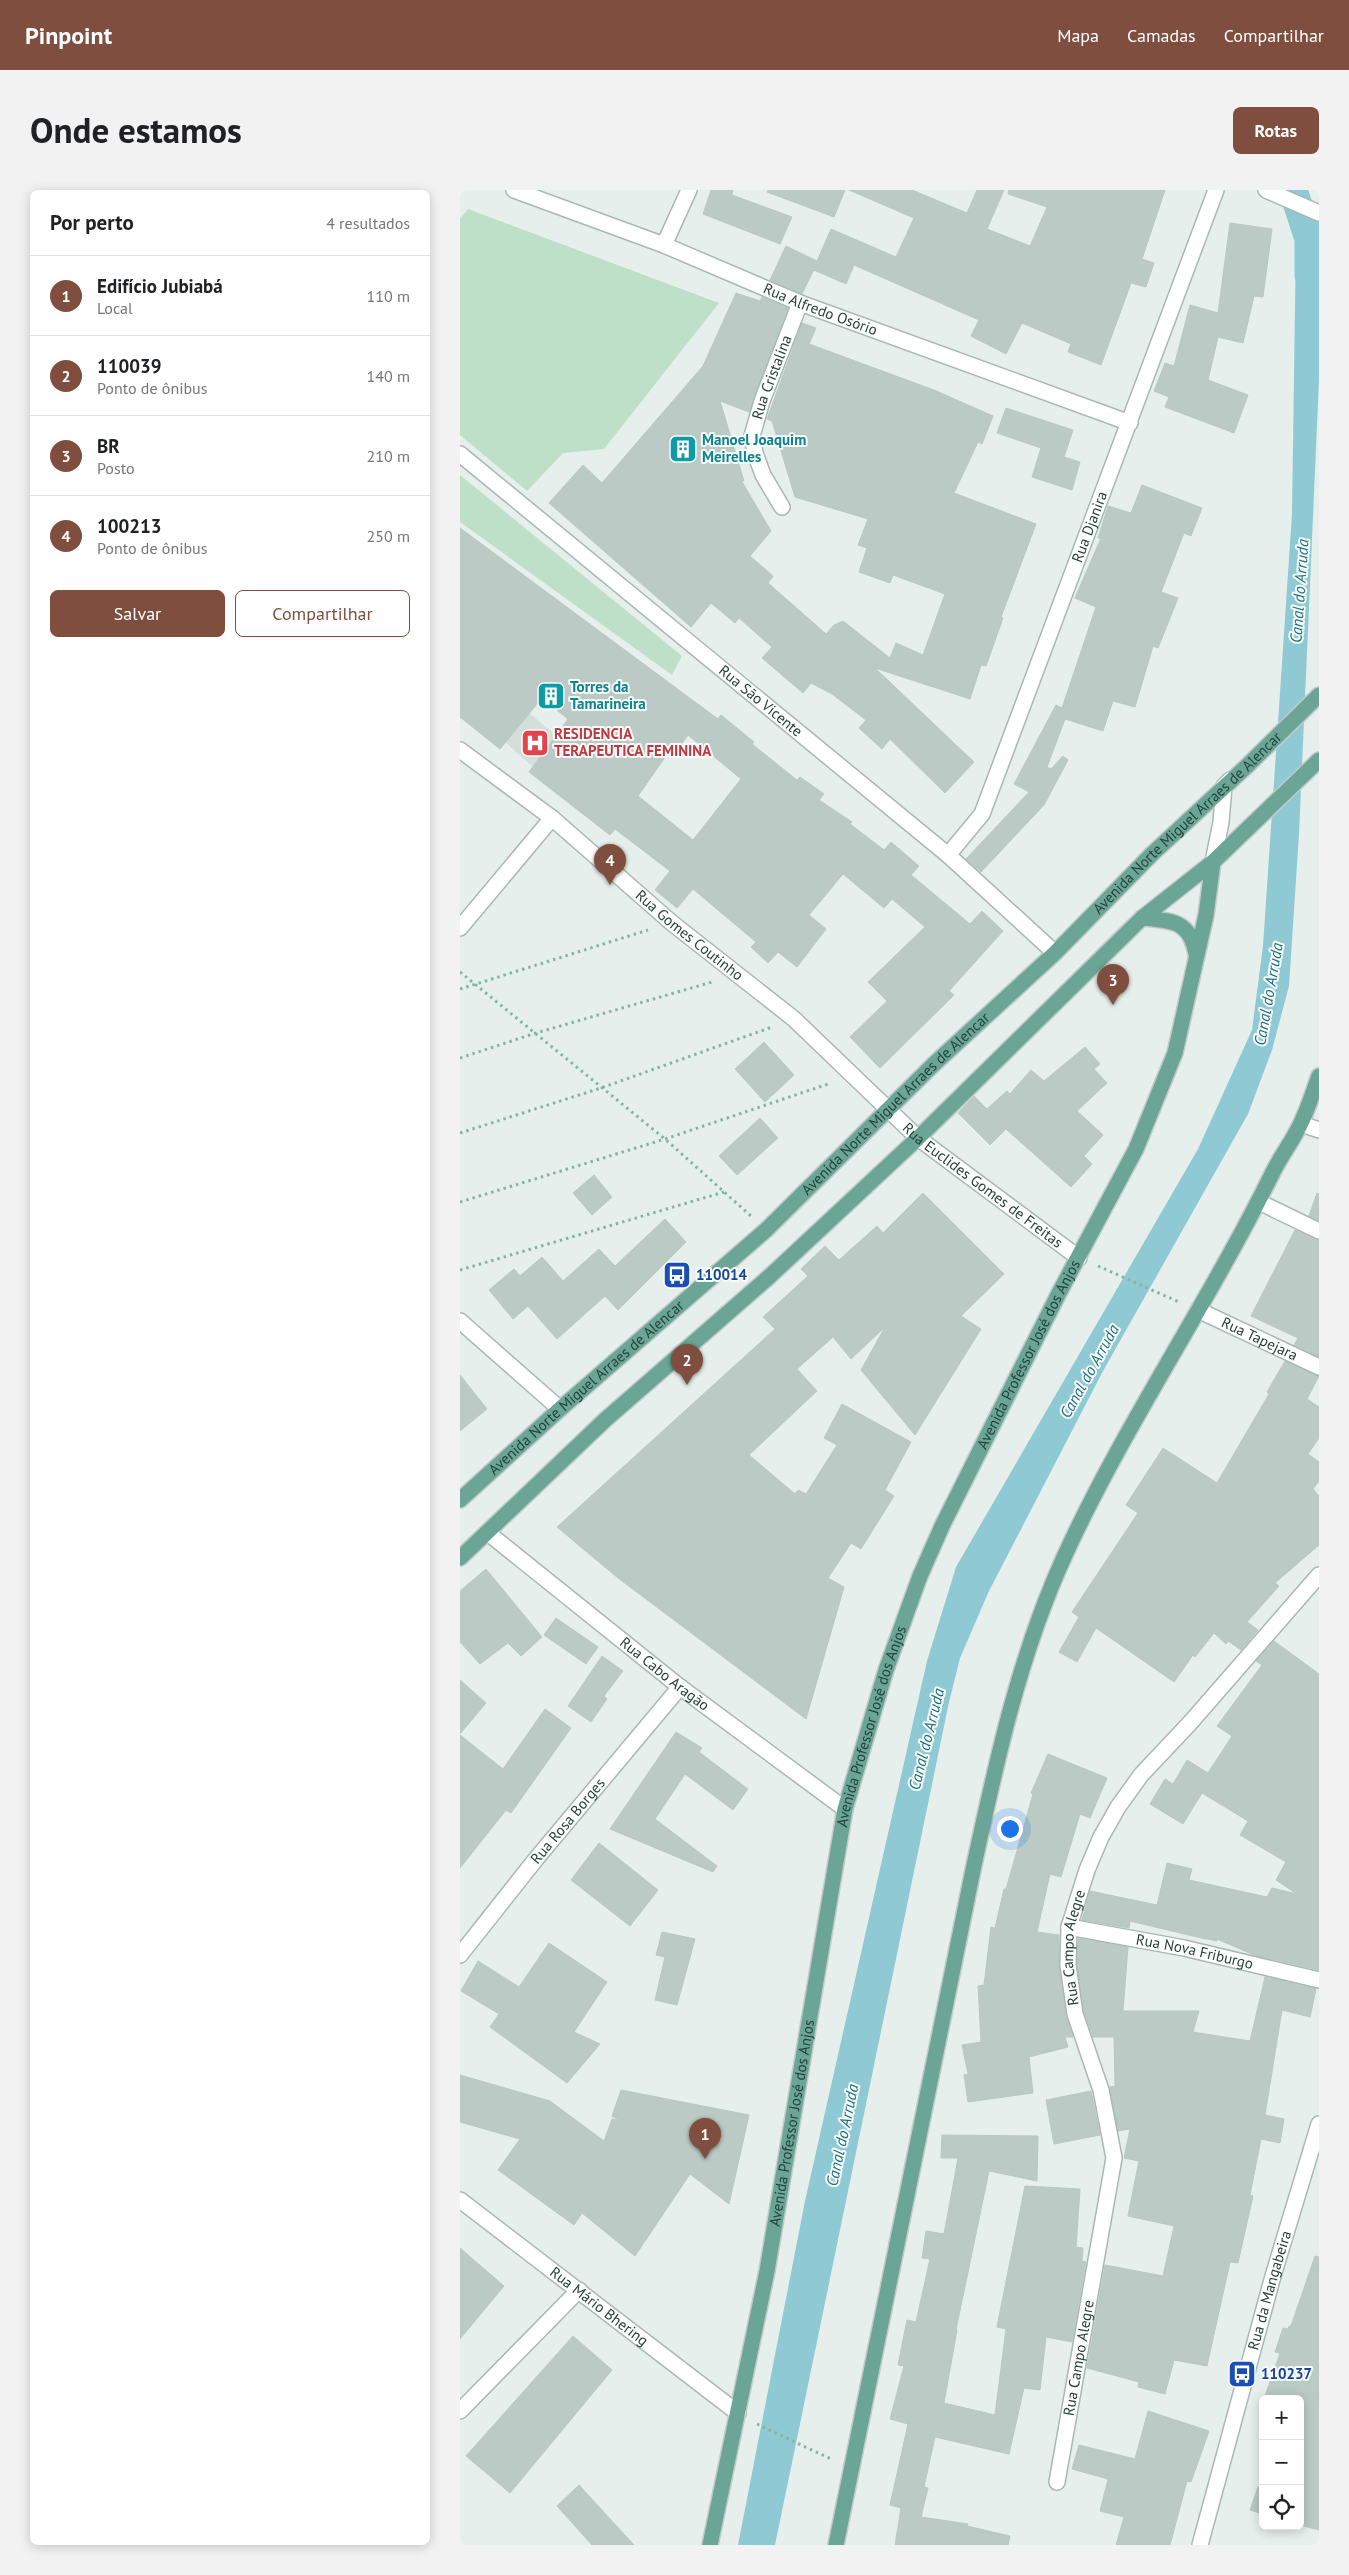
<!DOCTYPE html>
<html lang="pt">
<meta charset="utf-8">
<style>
body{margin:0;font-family:"PT Sans",sans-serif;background:#f2f2f2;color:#202124}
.controls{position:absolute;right:15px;bottom:15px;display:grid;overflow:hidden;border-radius:8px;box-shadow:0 2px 12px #0003}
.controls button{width:45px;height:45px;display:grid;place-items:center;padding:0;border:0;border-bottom:1px solid #e0e0e0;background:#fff;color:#202124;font:25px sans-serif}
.you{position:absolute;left:549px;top:1638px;width:18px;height:18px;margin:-12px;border:4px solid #fff;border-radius:50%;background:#1a73e8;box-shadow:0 0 0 8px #1a73e833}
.badge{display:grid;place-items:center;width:32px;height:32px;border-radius:50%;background:#7f4e3f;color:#fff;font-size:16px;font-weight:700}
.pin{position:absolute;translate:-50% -41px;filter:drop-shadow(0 1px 2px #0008)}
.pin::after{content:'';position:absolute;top:26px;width:18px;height:15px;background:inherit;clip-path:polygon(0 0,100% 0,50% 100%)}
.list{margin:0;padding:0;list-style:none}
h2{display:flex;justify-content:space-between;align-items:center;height:65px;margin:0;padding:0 20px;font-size:21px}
h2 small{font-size:16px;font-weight:400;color:#757577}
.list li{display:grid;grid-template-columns:32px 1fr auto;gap:15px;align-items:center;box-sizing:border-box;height:80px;padding:0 20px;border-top:1px solid #e0e0e0}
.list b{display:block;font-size:19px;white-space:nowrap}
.list p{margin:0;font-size:16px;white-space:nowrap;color:#757577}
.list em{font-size:16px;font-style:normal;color:#757577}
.actions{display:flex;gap:10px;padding:15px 20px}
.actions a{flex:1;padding:11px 0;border:1px solid #7f4e3f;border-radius:8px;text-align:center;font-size:18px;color:#7f4e3f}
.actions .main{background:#7f4e3f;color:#fff}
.icon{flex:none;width:28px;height:28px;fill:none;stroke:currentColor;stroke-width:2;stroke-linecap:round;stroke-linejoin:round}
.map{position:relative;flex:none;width:859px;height:2355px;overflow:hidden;border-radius:8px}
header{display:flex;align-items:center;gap:30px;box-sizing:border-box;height:70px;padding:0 25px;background:#7f4e3f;color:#fff}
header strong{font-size:24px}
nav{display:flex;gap:28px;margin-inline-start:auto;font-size:18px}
.intro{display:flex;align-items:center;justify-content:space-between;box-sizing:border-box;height:120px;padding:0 30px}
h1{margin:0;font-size:35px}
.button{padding:12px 22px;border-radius:8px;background:#7f4e3f;color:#fff;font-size:18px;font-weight:700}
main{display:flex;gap:30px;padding:0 30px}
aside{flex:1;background:#fff;border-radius:8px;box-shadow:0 2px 12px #0003}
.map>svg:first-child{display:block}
.built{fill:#d4dfda}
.green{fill:#bfe0c8}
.water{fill:#8ec9d4}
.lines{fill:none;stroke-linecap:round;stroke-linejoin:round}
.canal{stroke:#8ec9d4;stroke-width:29}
.building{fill:#bbcac4;stroke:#b8c9c2;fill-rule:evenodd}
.minor-casing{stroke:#a8b8b2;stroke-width:18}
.tertiary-casing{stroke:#a8b8b2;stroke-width:18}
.primary-casing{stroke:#c2cac8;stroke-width:18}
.path{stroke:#86b3a5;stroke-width:3;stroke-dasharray:2.5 4;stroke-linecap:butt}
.minor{stroke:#fff;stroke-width:15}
.tertiary{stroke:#fff;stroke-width:15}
.primary{stroke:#6aa596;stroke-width:15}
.labels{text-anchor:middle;stroke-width:4;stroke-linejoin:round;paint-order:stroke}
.street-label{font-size:15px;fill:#24423a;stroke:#f7fbf9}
.culture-label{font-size:15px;font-weight:bold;fill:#0d838f;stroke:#f7fbf9;text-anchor:start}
.health-label{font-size:15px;font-weight:bold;fill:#be3a42;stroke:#f7fbf9;text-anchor:start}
.transit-label{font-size:15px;font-weight:bold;fill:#164399;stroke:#f7fbf9;text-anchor:start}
.water-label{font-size:16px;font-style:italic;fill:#1c6f80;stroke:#f7fbf9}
</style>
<header>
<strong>Pinpoint</strong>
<nav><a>Mapa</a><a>Camadas</a><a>Compartilhar</a></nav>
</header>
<div class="intro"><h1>Onde estamos</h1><a class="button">Rotas</a></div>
<main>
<aside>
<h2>Por perto<small>4 resultados</small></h2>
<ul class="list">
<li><span class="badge">1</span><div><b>Edifício Jubiabá</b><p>Local</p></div><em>110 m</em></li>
<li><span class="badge">2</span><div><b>110039</b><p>Ponto de ônibus</p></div><em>140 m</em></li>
<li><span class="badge">3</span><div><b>BR</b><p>Posto</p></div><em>210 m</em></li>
<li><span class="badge">4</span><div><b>100213</b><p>Ponto de ônibus</p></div><em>250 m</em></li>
</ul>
<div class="actions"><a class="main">Salvar</a><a>Compartilhar</a></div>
</aside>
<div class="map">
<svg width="859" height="2355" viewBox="0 0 859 2355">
<rect width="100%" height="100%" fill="#e6efeb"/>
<!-- built -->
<path class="built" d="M 54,510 L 119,565 L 94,595 L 31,540 Z"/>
<!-- green -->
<path class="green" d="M 8,19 L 259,113 L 144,259 L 103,263 L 67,301 L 0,245 L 0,29 Z
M 0,285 L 222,466 L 212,485 L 0,332 Z"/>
<!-- water -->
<path class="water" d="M 859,45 L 859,190 L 839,644 L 829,796 L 812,860 L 788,924 L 643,1181 L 529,1401 L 500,1468 L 489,1512 L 315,2355 L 278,2355 L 345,2011 L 467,1471 L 496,1377 L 738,959 L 792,840 L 803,756 L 832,324 L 836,48 Z"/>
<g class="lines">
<!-- canal -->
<path class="canal" d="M 833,0 L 849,49 L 849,85"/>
</g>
<!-- building -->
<path class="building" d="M 251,0 L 273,0 L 272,5 L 332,27 L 320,54 L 243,24 Z
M 308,0 L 385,0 L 374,27 L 307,2 Z
M 389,0 L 452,0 L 507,23 L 517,0 L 544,0 L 527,39 L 570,56 L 587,17 L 548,4 L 549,0 L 705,0 L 682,69 L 694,73 L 686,97 L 671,93 L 641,175 L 608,162 L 611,154 L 562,133 L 546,164 L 511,146 L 519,130 L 394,75 L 386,94 L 354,80 L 357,73 L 342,104 L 310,90 L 326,56 L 357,71 L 371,39 L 436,67 L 454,28 Z
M 770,33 L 812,39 L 803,107 L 794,106 L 783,153 L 758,147 L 748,190 L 788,205 L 774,243 L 705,217 L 709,207 L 694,201 L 705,173 L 714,176 L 730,115 L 758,123 Z
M 276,103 L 300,111 L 302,107 L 328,118 L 289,222 L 260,211 L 284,291 L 281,290 L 311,341 L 290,366 L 313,386 L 308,393 L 366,444 L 374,435 L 383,431 L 430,468 L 436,453 L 463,465 L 485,404 L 433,385 L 430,393 L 399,382 L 407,358 L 398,355 L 408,329 L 335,307 L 312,231 L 307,229 L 342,133 L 356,138 L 349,154 L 474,200 L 533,226 L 522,254 L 518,252 L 494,303 L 576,334 L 541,427 L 543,428 L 526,476 L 521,475 L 510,509 L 415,478 L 514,572 L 485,603 L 430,549 L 422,559 L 399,538 L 406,530 L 372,504 L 351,493 L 343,503 L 302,468 L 312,457 L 279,428 L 275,433 L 251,413 L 231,437 L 89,313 L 123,275 L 142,293 L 243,176 Z
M 546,218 L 613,240 L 604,267 L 620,272 L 612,300 L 572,287 L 581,258 L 537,243 Z
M 682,295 L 742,318 L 731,346 L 724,343 L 701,402 L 718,408 L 698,458 L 693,456 L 675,517 L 653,511 L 643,541 L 605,529 L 587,577 L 591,579 L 603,566 L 608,570 L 584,615 L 521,682 L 506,669 L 569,602 L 554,594 L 596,515 L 602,518 L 636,417 L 615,408 L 641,348 L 638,348 L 648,316 L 671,323 Z
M 0,338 L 258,529 L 261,525 L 294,552 L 292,554 L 337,590 L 340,587 L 364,604 L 359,610 L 392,632 L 390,634 L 424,660 L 431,652 L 459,676 L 451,685 L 510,734 L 522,721 L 543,741 L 489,801 L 494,805 L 420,878 L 390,847 L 427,811 L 408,792 L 465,737 L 432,709 L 424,718 L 383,684 L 349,725 L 366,739 L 337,777 L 318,762 L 308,773 L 291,757 L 296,752 L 233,699 L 217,718 L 195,700 L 210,681 L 155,639 L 150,645 L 69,582 L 108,529 L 82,508 L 40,559 L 0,527 ZM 228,545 L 281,589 L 233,650 L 178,606 L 208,563 L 212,567 Z
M 304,852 L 334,885 L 305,912 L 275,879 Z
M 625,857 L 640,874 L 634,879 L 647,893 L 617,921 L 643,945 L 624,966 L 632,974 L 611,997 L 546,939 L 530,955 L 498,923 L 514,906 L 527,919 L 547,901 L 550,904 L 571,880 L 584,891 Z
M 300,928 L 318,948 L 277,985 L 259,966 Z
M 134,985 L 152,1007 L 132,1025 L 113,1003 Z
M 463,1003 L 544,1084 L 501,1126 L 521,1139 L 455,1245 L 401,1180 L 425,1137 L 391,1169 L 373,1147 L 337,1179 L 357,1201 L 289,1265 L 335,1304 L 338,1300 L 346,1304 L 377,1255 L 364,1248 L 382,1214 L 451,1252 L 425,1300 L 434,1306 L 401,1359 L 391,1353 L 368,1388 L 384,1397 L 346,1529 L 158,1388 L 97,1337 L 315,1139 L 303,1127 L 348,1086 L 341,1079 L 365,1056 L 379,1070 L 417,1036 L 423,1043 Z
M 857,1003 L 859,1004 L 859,1031 L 849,1026 Z
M 205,1029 L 226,1052 L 158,1120 L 145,1106 L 97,1149 L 68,1116 L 53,1129 L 29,1100 L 54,1079 L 60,1086 L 82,1067 L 103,1091 L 139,1059 L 155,1076 Z
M 835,1040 L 859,1050 L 859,1167 L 834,1155 L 838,1148 L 791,1126 Z
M 825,1171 L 859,1186 L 847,1209 L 859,1217 L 859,1248 L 848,1264 L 859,1272 L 859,1291 L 853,1299 L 859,1306 L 859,1355 L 815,1393 L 819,1396 L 787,1432 L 798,1440 L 781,1460 L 768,1451 L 766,1454 L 754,1443 L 735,1467 L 733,1465 L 714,1492 L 636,1438 L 617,1472 L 599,1462 L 619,1427 L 612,1422 L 678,1323 L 666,1315 L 703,1258 L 757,1293 L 809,1204 L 807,1202 Z
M 0,1185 L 27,1219 L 0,1241 Z
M 26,1379 L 82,1447 L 61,1466 L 48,1453 L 20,1474 L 0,1452 L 0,1401 Z
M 96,1428 L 138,1457 L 126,1474 L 84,1445 Z
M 814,1451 L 859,1484 L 859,1780 L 794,1765 L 757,1749 L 757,1751 L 737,1747 L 670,1731 L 669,1738 L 622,1730 L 630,1701 L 697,1715 L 707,1673 L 732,1679 L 729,1690 L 807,1707 L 812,1698 L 837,1704 L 816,1690 L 826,1672 L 780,1645 L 788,1631 L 742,1603 L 723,1634 L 690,1614 L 705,1589 L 713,1594 L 727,1570 L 748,1583 L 772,1546 L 757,1536 L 802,1475 L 796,1471 Z
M 142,1466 L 163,1481 L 144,1506 L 147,1509 L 131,1532 L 108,1516 Z
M 0,1490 L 26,1513 L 0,1544 Z
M 85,1519 L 111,1538 L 51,1623 L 46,1620 L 0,1678 L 0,1545 L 43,1579 Z
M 216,1542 L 242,1558 L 239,1562 L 288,1599 L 273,1620 L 225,1584 L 195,1629 L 257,1676 L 253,1682 L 150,1639 Z
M 588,1564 L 647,1588 L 630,1628 L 620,1624 L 601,1687 L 590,1684 L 577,1742 L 599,1745 L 599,1776 L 606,1826 L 613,1847 L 605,1847 L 608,1857 L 569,1867 L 573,1903 L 508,1912 L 504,1885 L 508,1884 L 502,1855 L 521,1852 L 518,1796 L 524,1795 L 531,1737 L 535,1738 L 544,1699 L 546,1699 L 573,1604 L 571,1603 Z
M 139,1653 L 198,1700 L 170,1736 L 111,1690 Z
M 202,1742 L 235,1749 L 217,1815 L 195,1810 L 205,1767 L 196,1765 Z
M 618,1748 L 668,1757 L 663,1821 L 739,1821 L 733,1842 L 790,1851 L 805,1787 L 856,1799 L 850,1827 L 822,1820 L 805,1925 L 824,1929 L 820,1953 L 801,1949 L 790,2005 L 793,2006 L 778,2073 L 770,2072 L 747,2176 L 714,2170 L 705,2204 L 678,2197 L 679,2192 L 627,2178 L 645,2075 L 703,2086 L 714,2036 L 668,2026 L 679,1971 L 664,1968 L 670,1939 L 658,1941 L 650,1897 L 655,1896 L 654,1847 L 633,1847 L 624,1822 L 617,1774 Z
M 89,1753 L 147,1792 L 114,1842 L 140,1854 L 107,1893 L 30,1837 L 39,1824 L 1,1801 L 18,1771 L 59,1797 Z
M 0,1885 L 90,1911 L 144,1951 L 152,1929 L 160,1931 L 152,1926 L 161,1900 L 289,1925 L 269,2014 L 230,1984 L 175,2066 L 122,2023 L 114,2035 L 38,1980 L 60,1949 L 0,1932 Z
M 631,1901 L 640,1945 L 594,1954 L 586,1910 Z
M 482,1945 L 578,1946 L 577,1991 L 529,1981 L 496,2140 L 497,2140 L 484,2213 L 535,2225 L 546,2139 L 537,2137 L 565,1996 L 620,1999 L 616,2057 L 623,2058 L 622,2071 L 626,2072 L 612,2152 L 586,2147 L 580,2200 L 564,2198 L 549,2264 L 475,2247 L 464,2297 L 468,2298 L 461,2327 L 508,2334 L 507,2336 L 550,2346 L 548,2355 L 435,2355 L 441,2318 L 430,2315 L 448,2234 L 430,2229 L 444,2176 L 438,2175 L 447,2130 L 456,2132 L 470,2069 L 462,2068 L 466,2041 L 484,2044 L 498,1968 L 481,1968 Z
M 0,2058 L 44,2096 L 0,2149 Z
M 855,2066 L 859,2067 L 859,2340 L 840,2335 L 840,2209 L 804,2209 L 820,2163 L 815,2162 L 823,2138 L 828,2139 L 829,2136 L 831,2136 Z
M 113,2146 L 152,2180 L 50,2303 L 6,2266 Z
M 688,2221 L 749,2241 L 731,2292 L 727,2291 L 710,2355 L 656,2355 L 664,2327 L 640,2321 L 648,2289 L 612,2279 L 619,2255 L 675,2269 Z
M 803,2290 L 803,2324 L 790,2320 L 798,2297 L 801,2298 Z
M 119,2295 L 174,2355 L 132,2355 L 97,2316 Z"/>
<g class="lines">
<!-- minor casing -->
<g class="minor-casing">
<g id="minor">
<path id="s1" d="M 54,0 L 204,55 L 340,113 L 670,233"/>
<path d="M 204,55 L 229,0"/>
<path id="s2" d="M 0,264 L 488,665 L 595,763"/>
<path id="s3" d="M 322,317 L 303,285 L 295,263 L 292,246 L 302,211 L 340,113"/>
<path id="s4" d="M 488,665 L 522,624 L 756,0"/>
<path d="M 0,738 L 92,628"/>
<path d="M 841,934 L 859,940"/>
<path d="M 799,1012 L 859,1041"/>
<path id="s5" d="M 738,1120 L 859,1177"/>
<path d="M 0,1131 L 100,1219"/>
<path id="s6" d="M 28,1343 L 220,1497 L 385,1619"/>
<path id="s7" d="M 609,1737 L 724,1758 L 859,1790"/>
<path id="s8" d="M 0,1765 L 76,1669 L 220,1497"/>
<path id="s9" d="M 0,2010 L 278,2223"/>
<path d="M 0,2221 L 119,2100"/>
<path id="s10" d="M 597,2292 L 654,1968 L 641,1900 L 615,1824 L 608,1775 L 609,1737 L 627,1680 L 641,1647 L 658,1617 L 681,1585 L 730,1533 L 859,1385"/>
</g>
</g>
<!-- tertiary casing -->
<g class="tertiary-casing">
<g id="tertiary">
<path d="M 806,0 L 859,23"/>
<path id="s11" d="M 0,560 L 92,628 L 212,733 L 334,829 L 458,948 L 619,1068"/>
<path d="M 753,672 L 761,632 L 764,596 L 770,590"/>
<path id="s12" d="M 740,2355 L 813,2086 L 859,1934"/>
</g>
</g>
<!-- primary casing -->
<g class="primary-casing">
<g id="primary">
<path d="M 682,728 C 712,731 730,730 736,764"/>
<path id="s13" d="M 0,1310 L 100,1219 L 306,1040 L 474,874 L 595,763 L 692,664 L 787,576 L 859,505"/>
<path d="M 0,1368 L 145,1230 L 310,1086 L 458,948 L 682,728 L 753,672 L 859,570"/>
<path id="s14" d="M 250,2355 L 307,2081 L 385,1619 L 426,1480 L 460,1386 L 483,1334 L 599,1103 L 676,959 L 715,863 L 746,725 L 753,672"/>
<path d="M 376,2355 L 513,1680 C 536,1573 559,1465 605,1365 C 665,1234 748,1114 812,984 C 820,967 832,952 840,935 C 848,919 853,902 859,886"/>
</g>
</g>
<!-- path -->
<path class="path" d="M 0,782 L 205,949 L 291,1026
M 0,799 L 188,740
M 0,868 L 76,843 L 252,792
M 0,943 L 141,898 L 312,837
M 0,1012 L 205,949 L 371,893
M 638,1076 L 719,1112
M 0,1080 L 264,1002
M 297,2234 L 373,2270"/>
<!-- minor -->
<use href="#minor" class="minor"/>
<!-- tertiary -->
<use href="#tertiary" class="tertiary"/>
<!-- primary -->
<use href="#primary" class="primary"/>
</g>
<!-- icons -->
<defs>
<g id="building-square" transform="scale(1.4375)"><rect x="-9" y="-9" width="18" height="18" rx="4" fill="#0f9aa8" stroke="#f7fbf9"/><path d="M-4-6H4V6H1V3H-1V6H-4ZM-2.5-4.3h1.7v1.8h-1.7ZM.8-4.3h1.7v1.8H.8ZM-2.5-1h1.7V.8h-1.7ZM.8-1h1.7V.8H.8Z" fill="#fff"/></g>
<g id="hospital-square" transform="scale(1.4375)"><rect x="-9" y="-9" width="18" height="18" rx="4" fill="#e0444e" stroke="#f7fbf9"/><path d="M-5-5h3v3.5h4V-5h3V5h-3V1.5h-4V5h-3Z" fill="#fff"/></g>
<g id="bus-square" transform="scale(1.4375)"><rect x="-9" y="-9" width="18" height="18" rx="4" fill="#1a4fb4" stroke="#f7fbf9"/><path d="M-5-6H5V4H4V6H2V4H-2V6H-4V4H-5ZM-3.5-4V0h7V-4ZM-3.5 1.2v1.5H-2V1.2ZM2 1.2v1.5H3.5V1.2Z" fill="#fff"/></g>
</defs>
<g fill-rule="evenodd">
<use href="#building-square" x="223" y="259"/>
<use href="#building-square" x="91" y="506"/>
<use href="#hospital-square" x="75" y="553"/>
<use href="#bus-square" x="217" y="1085"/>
<use href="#bus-square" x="782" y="2184"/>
</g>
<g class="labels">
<!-- street labels -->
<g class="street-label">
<text dy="5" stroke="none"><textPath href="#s1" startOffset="329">Rua Alfredo Osório</textPath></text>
<text dy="5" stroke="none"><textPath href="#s3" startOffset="140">Rua Cristalina</textPath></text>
<text dy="5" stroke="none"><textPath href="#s4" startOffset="360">Rua Djanira</textPath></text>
<text dy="5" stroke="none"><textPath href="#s2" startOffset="389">Rua São Vicente</textPath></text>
<text dy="5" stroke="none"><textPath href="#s13" startOffset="994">Avenida Norte Miguel Arraes de Alencar</textPath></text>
<text dy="5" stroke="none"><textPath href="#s11" startOffset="295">Rua Gomes Coutinho</textPath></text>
<text dy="5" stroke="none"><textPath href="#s13" startOffset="589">Avenida Norte Miguel Arraes de Alencar</textPath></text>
<text dy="5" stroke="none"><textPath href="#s11" startOffset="681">Rua Euclides Gomes de Freitas</textPath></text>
<text dy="5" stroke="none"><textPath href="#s5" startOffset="68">Rua Tapejara</textPath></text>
<text dy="5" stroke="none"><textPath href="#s14" startOffset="1240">Avenida Professor José dos Anjos</textPath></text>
<text dy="5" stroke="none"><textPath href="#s13" startOffset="169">Avenida Norte Miguel Arraes de Alencar</textPath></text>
<text dy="5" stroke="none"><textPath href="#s6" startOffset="226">Rua Cabo Aragão</textPath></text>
<text dy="5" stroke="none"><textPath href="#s14" startOffset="835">Avenida Professor José dos Anjos</textPath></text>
<text dy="5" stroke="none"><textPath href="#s8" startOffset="172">Rua Rosa Borges</textPath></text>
<text dy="5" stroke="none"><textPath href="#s10" startOffset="546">Rua Campo Alegre</textPath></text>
<text dy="5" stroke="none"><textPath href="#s7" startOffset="128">Rua Nova Friburgo</textPath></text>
<text dy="5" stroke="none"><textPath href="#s14" startOffset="430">Avenida Professor José dos Anjos</textPath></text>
<text dy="5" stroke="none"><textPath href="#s12" startOffset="264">Rua da Mangabeira</textPath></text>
<text dy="5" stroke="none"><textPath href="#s9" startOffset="175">Rua Mário Bhering</textPath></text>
<text dy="5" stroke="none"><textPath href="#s10" startOffset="126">Rua Campo Alegre</textPath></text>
</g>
<!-- culture labels -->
<g class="culture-label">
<text x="242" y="255">Manoel Joaquim<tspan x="242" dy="17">Meirelles</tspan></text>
<text x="110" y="502">Torres da<tspan x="110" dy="17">Tamarineira</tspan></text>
</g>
<!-- health labels -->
<g class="health-label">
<text x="94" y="549">RESIDENCIA<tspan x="94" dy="17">TERAPEUTICA FEMININA</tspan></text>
</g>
<!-- transit labels -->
<g class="transit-label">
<text x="236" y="1090">110014</text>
<text x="801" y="2189">110237</text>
</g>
<!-- water labels -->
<g class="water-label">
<text transform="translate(839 401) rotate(-86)" y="6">Canal do Arruda</text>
<text transform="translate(808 804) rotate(-80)" y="6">Canal do Arruda</text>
<text transform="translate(629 1181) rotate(-61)" y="6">Canal do Arruda</text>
<text transform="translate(466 1549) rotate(-76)" y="6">Canal do Arruda</text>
<text transform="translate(382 1945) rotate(-78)" y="6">Canal do Arruda</text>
</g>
</g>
</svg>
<div class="controls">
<button>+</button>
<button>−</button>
<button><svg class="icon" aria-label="locate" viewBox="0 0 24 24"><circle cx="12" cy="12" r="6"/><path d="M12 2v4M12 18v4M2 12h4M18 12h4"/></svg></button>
</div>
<div class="you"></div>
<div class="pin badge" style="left:245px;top:1969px">1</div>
<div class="pin badge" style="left:227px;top:1195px">2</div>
<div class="pin badge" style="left:653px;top:815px">3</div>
<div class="pin badge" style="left:150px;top:695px">4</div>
</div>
</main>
